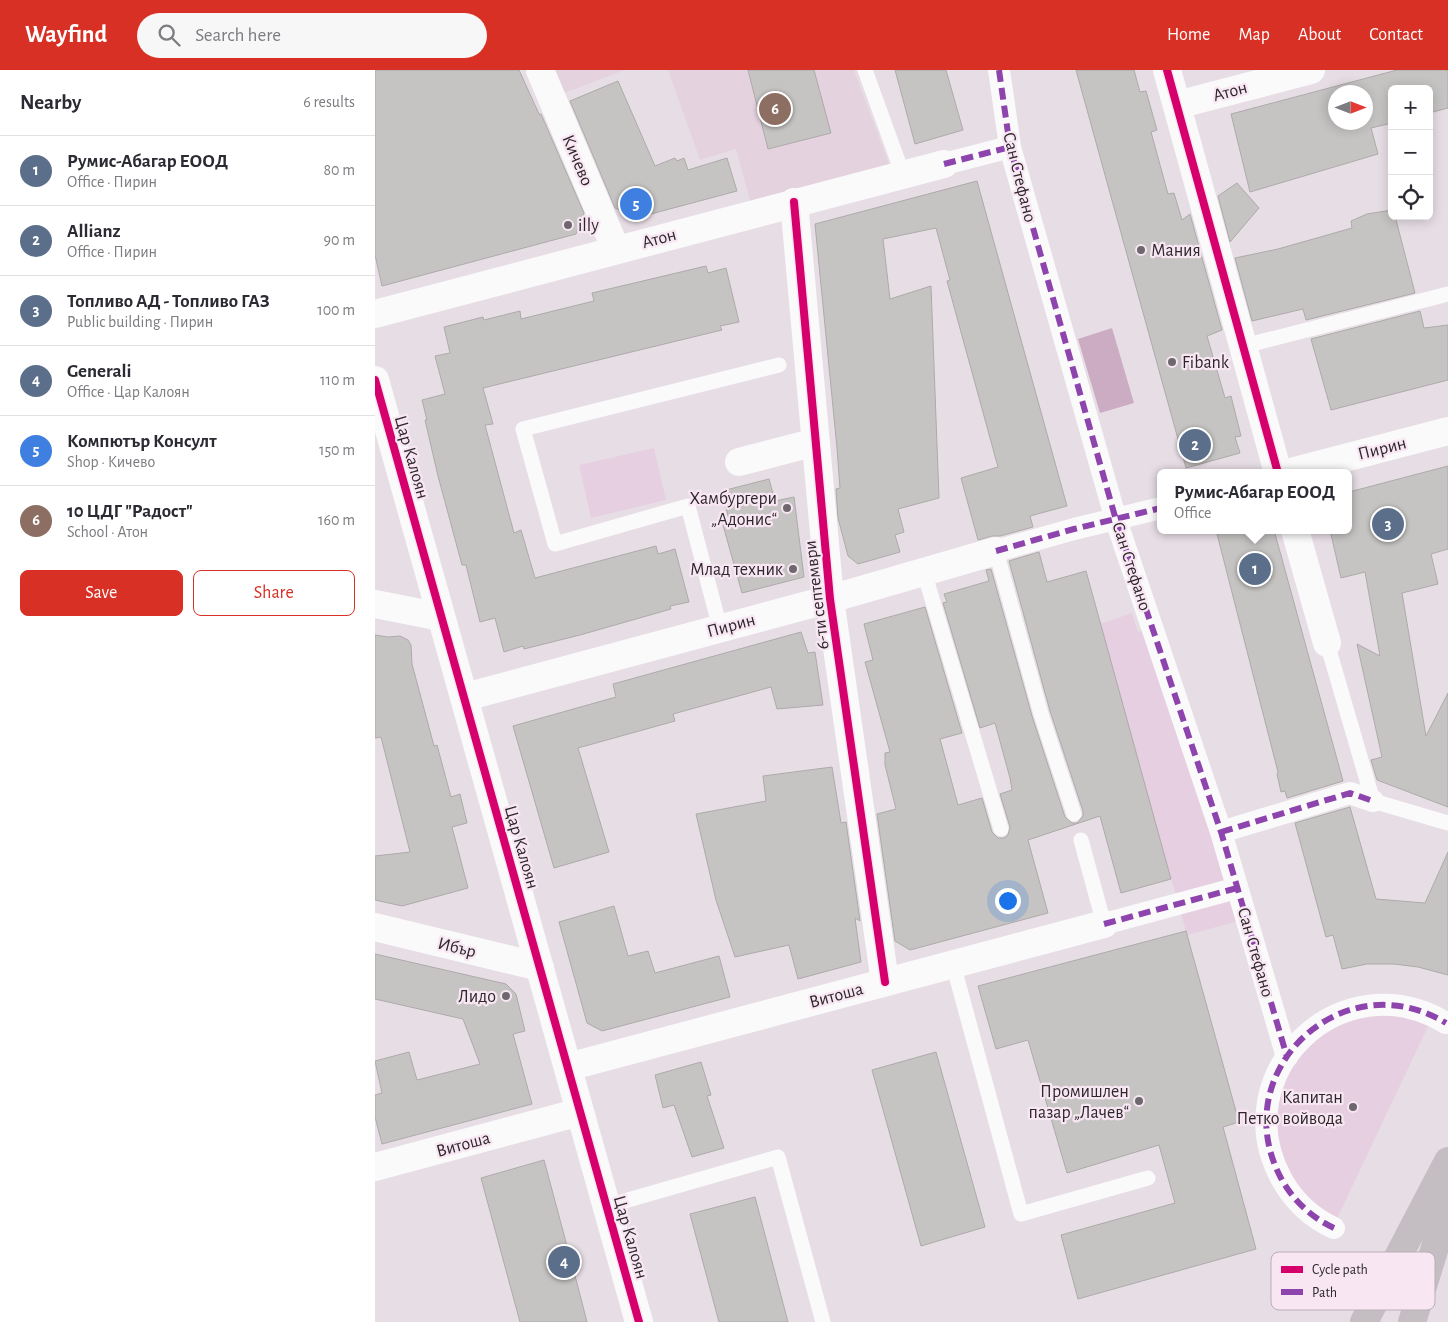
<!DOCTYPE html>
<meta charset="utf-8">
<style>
body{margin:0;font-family:"Alegreya Sans",sans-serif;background:#f7f7f7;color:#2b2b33}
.controls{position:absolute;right:15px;top:15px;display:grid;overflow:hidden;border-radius:8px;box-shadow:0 2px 12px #0003}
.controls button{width:45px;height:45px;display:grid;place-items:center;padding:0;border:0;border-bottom:1px solid #e1e1e2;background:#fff;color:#2b2b33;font:25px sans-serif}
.compass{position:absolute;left:953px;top:15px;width:45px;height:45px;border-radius:50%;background:#fff;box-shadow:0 2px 12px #0003;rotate:90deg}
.you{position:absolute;left:632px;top:830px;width:18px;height:18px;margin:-12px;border:4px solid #fff;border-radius:50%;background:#1a73e8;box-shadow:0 0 0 8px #1a73e833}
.badge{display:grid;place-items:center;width:32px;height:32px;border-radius:50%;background:#d93025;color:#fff;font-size:16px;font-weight:700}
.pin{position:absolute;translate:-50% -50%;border:2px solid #fff;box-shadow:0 1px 5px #0006}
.popup{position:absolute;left:782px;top:399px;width:195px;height:65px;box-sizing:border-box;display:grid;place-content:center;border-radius:8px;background:#fff;filter:drop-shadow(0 1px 4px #0005);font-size:16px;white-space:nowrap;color:#7c7c81}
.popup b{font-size:19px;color:#2b2b33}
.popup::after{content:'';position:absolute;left:50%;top:100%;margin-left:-10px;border:10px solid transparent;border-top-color:#fff}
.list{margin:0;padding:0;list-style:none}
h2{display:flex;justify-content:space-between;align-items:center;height:65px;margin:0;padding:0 20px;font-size:21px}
h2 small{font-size:16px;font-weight:400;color:#7c7c81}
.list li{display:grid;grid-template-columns:32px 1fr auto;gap:15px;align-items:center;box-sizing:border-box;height:70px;padding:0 20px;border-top:1px solid #e1e1e2}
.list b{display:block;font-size:19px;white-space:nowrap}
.list p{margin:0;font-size:16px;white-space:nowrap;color:#7c7c81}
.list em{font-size:16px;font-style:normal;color:#7c7c81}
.actions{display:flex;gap:10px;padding:15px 20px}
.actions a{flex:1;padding:11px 0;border:1px solid #d93025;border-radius:8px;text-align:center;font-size:18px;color:#d93025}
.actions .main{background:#d93025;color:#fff}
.icon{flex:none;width:28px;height:28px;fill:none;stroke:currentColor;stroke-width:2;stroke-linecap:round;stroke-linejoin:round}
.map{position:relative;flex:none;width:1073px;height:1252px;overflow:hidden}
header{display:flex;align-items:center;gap:30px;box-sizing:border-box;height:70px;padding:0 25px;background:#d93025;color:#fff}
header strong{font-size:24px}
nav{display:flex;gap:28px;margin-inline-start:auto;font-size:18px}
.search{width:350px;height:45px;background:#f7f7f7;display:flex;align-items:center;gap:12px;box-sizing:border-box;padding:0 18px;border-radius:28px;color:#7c7c81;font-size:19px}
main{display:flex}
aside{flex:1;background:#fff}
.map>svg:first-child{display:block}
.built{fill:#e4d3df}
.green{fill:#e6cfe0}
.water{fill:#ccacc3}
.building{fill:#c6c3c3;stroke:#adaaaa;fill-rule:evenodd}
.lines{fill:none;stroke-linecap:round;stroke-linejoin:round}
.service{stroke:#fbfafb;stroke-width:15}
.pedestrian{stroke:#fbfafb;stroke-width:22}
.minor{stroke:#fbfafb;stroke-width:28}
.primary{stroke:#c4bec3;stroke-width:28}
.quiet{stroke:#8e44ad;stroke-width:6;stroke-dasharray:12 6;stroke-linecap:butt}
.cycleway-casing{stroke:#f8e7f3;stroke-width:11}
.cycleway{stroke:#d6006c;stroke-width:8}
.poi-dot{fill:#6e676d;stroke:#f8e7f3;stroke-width:2}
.labels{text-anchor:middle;stroke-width:4.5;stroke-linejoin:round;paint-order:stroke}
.street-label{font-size:18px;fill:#2d272c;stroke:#f8e7f3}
.poi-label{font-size:18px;fill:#2d272c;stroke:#f8e7f3;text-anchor:end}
.key{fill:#f8e7f3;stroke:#bbadb7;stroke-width:1}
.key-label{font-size:14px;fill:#2d272c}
</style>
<header>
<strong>Wayfind</strong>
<div class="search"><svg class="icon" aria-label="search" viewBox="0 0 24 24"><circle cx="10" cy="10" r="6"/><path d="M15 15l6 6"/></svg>Search here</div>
<nav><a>Home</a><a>Map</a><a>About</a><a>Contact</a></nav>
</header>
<main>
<aside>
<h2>Nearby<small>6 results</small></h2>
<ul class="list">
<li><span class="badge" style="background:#5c6f8a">1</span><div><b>Румис-Абагар ЕООД</b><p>Office · Пирин</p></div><em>80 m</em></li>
<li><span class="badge" style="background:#5c6f8a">2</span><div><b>Allianz</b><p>Office · Пирин</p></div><em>90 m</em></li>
<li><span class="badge" style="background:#5c6f8a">3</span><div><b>Топливо АД - Топливо ГАЗ</b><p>Public building · Пирин</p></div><em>100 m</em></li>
<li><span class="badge" style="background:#5c6f8a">4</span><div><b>Generali</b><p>Office · Цар Калоян</p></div><em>110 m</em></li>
<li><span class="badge" style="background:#3f7fe0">5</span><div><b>Компютър Консулт</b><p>Shop · Кичево</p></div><em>150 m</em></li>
<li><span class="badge" style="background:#8d6e63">6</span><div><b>10 ЦДГ &quot;Радост&quot;</b><p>School · Атон</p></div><em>160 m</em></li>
</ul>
<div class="actions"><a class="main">Save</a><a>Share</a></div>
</aside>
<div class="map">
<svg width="1073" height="1252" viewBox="0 0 1073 1252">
<rect width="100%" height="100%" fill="#e7dee5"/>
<!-- built -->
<path class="built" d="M 179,0 L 250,0 L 189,23 Z
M 293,0 L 479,0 L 516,99 L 377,138 L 361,79 L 325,90 Z"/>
<!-- green -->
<path class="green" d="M 279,378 L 291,430 L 216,448 L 204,395 Z
M 757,543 L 763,562 L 781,558 L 867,850 L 812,865 L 725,554 Z
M 988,940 L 1056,950 L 959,1155 L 915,1115 L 895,1054 L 922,980 Z"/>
<!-- water -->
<path class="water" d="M 737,258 L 759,333 L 725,343 L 703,269 Z"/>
<!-- building -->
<path class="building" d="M 0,0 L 144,0 L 164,44 L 166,44 L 209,143 L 201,164 L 7,216 L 0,185 Z
M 373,0 L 439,0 L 456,63 L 393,79 Z
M 520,0 L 571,0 L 588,60 L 540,74 Z
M 701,0 L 759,0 L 765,22 L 771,21 L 782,60 L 776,62 L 793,124 L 799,123 L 807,150 L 815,144 L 847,260 L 832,266 L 850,328 L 856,326 L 866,366 L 860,367 L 865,383 L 811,398 Z
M 1022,0 L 1073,0 L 1073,38 L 1054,43 L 1054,19 L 1017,19 L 1017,53 L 996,58 L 1003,84 L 875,122 L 856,44 ZM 960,22 L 990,22 L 990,52 L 960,52 Z
M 243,11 L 280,96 L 300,88 L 302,91 L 309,88 L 313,100 L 352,88 L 362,121 L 261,148 L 240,138 L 195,31 Z
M 602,111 L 692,436 L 655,446 L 658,457 L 625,466 L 617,466 L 603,470 L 586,408 L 623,397 L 572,211 L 575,210 L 561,158 L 508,169 L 515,229 L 556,216 L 564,428 L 523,439 L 529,462 L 520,465 L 525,482 L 483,494 L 473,486 L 463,448 L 461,419 L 465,418 L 462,378 L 440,154 Z
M 862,113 L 884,138 L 855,172 L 843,126 Z
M 1017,140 L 1017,146 L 1020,146 L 1040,223 L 931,250 L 928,239 L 877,251 L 860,188 L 903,179 L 977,158 L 976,151 L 992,144 Z
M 331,196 L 333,203 L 351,198 L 364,252 L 345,256 L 347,260 L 108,318 L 118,354 L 110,355 L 139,463 L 146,460 L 160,508 L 281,476 L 283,484 L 300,479 L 314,532 L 295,536 L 296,539 L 205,565 L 149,579 L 148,576 L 129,582 L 120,548 L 105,552 L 91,495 L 87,495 L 63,406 L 50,350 L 52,350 L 47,330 L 70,324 L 60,286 L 75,283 L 69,257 L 108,247 L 109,250 L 145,241 L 146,249 L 219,231 L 217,223 Z
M 1045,241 L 1049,258 L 1073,255 L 1073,310 L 956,340 L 936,269 Z
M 1073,396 L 1073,479 L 1056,484 L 1063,514 L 1027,523 L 1051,666 L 1073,623 L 1073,737 L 1002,710 L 996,690 L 1007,687 L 982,574 L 1005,586 L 990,502 L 966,508 L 955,460 L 974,460 L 974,422 Z
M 394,409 L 400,431 L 419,427 L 429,507 L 367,523 L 348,455 L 355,454 L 347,421 Z
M 841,460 L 899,460 L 968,711 L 912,728 L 910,721 L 906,722 L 902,704 L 903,702 Z
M 664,482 L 672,512 L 711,501 L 796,809 L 746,823 L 725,746 L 653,770 L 673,843 L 535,880 L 520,871 L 502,744 L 521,739 L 510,695 L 510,683 L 515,682 L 490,592 L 498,590 L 489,554 L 550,537 L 587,663 L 565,669 L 583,735 L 607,728 L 617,762 L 623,768 L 629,768 L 633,765 L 635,757 L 625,724 L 637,720 L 635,708 L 620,653 L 605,658 L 568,533 L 572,532 L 569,524 L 614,511 L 611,500 L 616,499 L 657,646 L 690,747 L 697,753 L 702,753 L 708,746 L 708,741 L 675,641 L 634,491 Z
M 426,562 L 433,583 L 440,582 L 448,635 L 402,639 L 396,617 L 298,644 L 300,651 L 203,678 L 234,782 L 179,798 L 138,656 L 241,627 L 238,614 Z
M 0,565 L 13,567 L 25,566 L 33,570 L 36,575 L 37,594 L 59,676 L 62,675 L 76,727 L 85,724 L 92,753 L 77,757 L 93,818 L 27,836 L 0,830 L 0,786 L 35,782 L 6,667 L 0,668 Z
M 457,697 L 466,753 L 471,752 L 485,851 L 480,848 L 486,892 L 423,909 L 414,875 L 360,887 L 341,830 L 321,744 L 391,731 L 388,706 Z
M 975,737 L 1001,829 L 1050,833 L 1073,782 L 1073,905 L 1043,897 L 1019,894 L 992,894 L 967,899 L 958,865 L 951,867 L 920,753 Z
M 239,836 L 253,886 L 273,881 L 280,903 L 344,886 L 355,927 L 227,961 L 212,953 L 184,852 Z
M 811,861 L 864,1052 L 848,1057 L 881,1179 L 703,1229 L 686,1165 L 800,1133 L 784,1075 L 692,1103 L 653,970 L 621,979 L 603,916 Z
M 0,884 L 131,914 L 141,924 L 150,961 L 138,964 L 157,1034 L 7,1074 L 0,1047 L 0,1025 L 7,1023 L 0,991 L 34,982 L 42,1010 L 105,994 L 88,949 L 0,929 Z
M 561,982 L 610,1157 L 546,1176 L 497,1000 Z
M 326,992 L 336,1025 L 332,1026 L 349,1078 L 317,1087 L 299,1035 L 288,1038 L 280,1005 Z
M 169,1090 L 203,1217 L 212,1252 L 145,1252 L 106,1108 Z
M 380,1127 L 413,1252 L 344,1252 L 315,1144 Z"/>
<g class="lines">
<!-- service -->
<path class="service" d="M 490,0 L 528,105
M 869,276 L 1073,224
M 621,481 L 666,644 L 699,744
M 549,502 L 626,759
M 345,558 L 313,436 L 180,474 L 148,359 L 404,295
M 952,573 L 998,731 L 1073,753
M 706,770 L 729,854
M 578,894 L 646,1144 L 773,1108
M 232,1136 L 403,1087 L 448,1252"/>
<!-- pedestrian -->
<path class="pedestrian" d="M 624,0 L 635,77 L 741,450 L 846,762 L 912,987
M 569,94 L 635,77
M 621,481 L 699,459 L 786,438
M 846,762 L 975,723 L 998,731
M 729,854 L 862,818
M 959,1158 C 937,1148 919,1131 907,1110 C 848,1003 967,890 1071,953"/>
<!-- minor -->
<path class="minor" d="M 165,0 L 241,180
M 792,0 L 903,403
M 802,35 L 936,0
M 419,132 L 455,529 L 510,912
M 0,244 L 569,94
M 0,310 L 264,1252
M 364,392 L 441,372
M 912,403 L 1073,361
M 920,460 L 952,573
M 0,534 L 66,547
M 90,627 L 455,529 L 621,481
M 0,857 L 165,897
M 193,997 L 729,854
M 0,1097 L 205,1042"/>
<!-- primary -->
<path class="primary" d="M 989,1252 L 1073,1091
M 1037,1252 L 1073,1135"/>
<!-- quiet -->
<path class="quiet" d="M 624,0 L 635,77 L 741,450 L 846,762 L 912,987
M 569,94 L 635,77
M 621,481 L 699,459 L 786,438
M 846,762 L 975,723 L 998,731
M 729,854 L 862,818
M 959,1158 C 937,1148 919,1131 907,1110 C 848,1003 967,890 1071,953"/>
<!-- cycleway casing -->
<g class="cycleway-casing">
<path id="cycleway" d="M 792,0 L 903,403
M 419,132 L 455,529 L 510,912
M 0,310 L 264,1252"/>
</g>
<!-- cycleway -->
<use href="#cycleway" class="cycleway"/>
</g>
<!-- markers -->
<g class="poi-dot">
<circle cx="193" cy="155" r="5"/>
<circle cx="766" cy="180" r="5"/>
<circle cx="797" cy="292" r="5"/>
<circle cx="412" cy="438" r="5"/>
<circle cx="418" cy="499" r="5"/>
<circle cx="131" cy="926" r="5"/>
<circle cx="764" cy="1031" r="5"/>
<circle cx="978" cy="1037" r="5"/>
</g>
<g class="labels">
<!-- street labels -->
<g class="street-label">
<text transform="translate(855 21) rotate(-15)" y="6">Атон</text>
<text transform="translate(203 90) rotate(67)" y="6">Кичево</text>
<text transform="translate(645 107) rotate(76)" y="6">Сан Стефано</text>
<text transform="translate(284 168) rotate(-15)" y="6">Атон</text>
<text transform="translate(1007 378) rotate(-14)" y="6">Пирин</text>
<text transform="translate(37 387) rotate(74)" y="6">Цар Калоян</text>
<text transform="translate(757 496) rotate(72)" y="6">Сан Стефано</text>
<text transform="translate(441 525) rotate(-97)" y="6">6-ти септември</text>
<text transform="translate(356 555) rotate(-15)" y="6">Пирин</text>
<text transform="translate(147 777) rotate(74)" y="6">Цар Калоян</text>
<text transform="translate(82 877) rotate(14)" y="6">Ибър</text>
<text transform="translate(881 882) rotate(74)" y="6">Сан Стефано</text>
<text transform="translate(461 925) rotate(-15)" y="6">Витоша</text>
<text transform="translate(88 1074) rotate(-15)" y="6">Витоша</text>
<text transform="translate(256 1167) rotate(74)" y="6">Цар Калоян</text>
</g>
<!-- poi labels -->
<g class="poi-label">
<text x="203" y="161" text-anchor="start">illy</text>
<text x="776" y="186" text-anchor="start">Мания</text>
<text x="807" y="298" text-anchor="start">Fibank</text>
<text x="402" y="434">Хамбургери<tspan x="402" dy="21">„Адонис“</tspan></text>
<text x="408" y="505">Млад техник</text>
<text x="121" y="932">Лидо</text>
<text x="754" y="1027">Промишлен<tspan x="754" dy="21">пазар „Лачев“</tspan></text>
<text x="968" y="1033">Капитан<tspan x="968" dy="21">Петко войвода</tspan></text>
</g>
</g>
<!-- legend -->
<rect x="896" y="1182" width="164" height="58" rx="8" class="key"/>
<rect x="906" y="1196" width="22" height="7" fill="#d6006c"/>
<rect x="906" y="1219" width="22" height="6" fill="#8e44ad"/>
<g class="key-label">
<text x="937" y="1204">Cycle path</text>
<text x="937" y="1227">Path</text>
</g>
</svg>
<div class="controls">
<button>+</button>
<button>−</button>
<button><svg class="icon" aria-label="locate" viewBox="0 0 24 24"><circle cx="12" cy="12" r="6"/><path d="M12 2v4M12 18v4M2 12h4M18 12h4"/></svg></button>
</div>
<svg class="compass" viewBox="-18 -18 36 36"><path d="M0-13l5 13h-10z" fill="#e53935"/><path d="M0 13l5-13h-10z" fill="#7c7c81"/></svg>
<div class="you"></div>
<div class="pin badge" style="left:880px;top:499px;background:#5c6f8a">1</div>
<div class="popup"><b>Румис-Абагар ЕООД</b>Office</div>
<div class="pin badge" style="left:820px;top:375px;background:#5c6f8a">2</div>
<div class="pin badge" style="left:1013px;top:454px;background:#5c6f8a">3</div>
<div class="pin badge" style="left:189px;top:1192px;background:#5c6f8a">4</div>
<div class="pin badge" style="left:261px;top:134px;background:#3f7fe0">5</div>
<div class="pin badge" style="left:400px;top:39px;background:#8d6e63">6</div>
</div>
</main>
